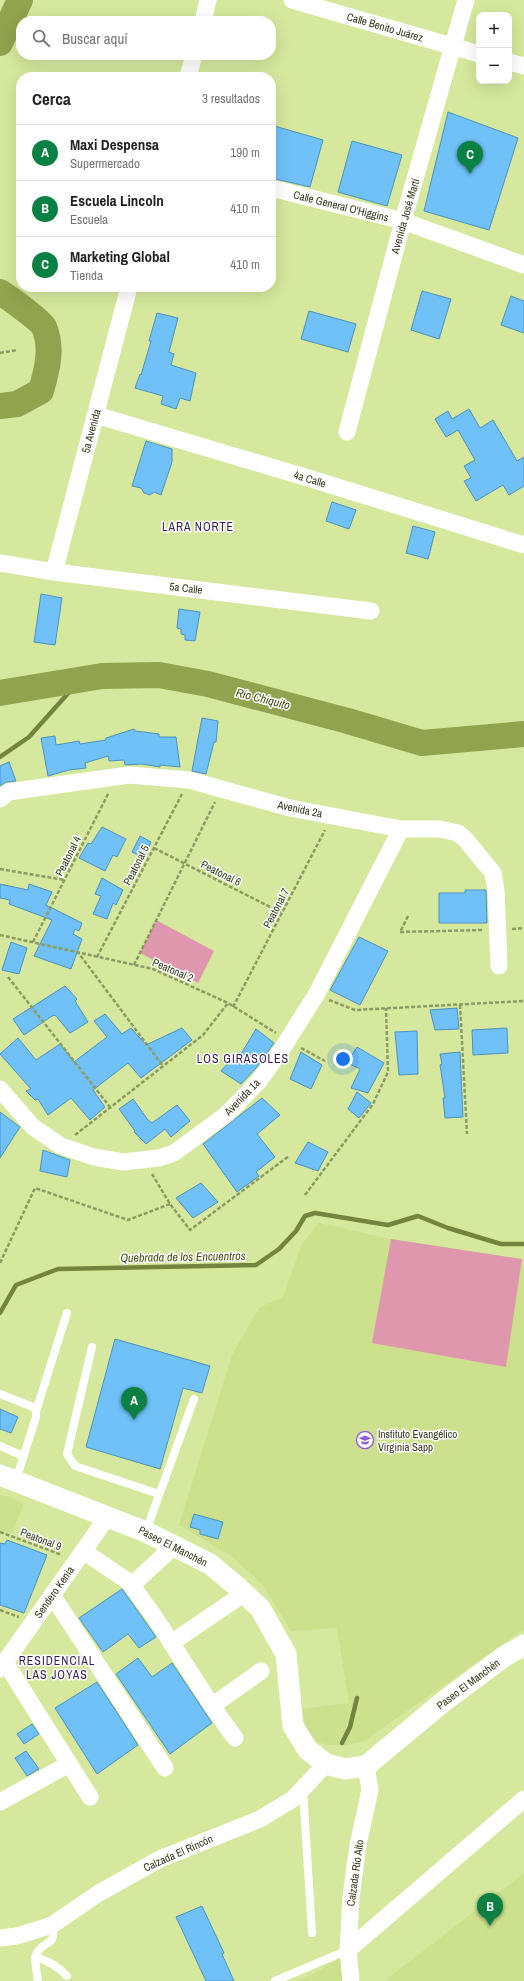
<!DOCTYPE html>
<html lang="es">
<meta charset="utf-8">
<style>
body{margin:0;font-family:"Archivo Narrow",sans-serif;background:#f2f2f2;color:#202124}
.controls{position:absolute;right:12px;top:12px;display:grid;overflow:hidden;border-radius:8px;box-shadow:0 4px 16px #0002}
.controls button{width:36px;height:36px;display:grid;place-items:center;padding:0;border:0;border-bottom:1px solid #e0e0e0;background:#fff;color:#202124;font:20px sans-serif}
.you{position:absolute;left:343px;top:1059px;width:14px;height:14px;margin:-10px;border:3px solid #fff;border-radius:50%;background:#1a73e8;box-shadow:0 0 0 6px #1a73e833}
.badge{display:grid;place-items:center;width:26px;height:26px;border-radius:50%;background:#0b8043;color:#fff;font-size:13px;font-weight:700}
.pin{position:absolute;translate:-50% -33px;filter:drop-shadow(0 1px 2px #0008)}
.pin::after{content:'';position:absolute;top:21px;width:14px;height:12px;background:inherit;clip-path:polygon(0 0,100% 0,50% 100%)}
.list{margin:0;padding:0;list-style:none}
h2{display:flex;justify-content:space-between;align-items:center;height:52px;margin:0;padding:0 16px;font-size:17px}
h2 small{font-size:13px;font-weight:400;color:#757577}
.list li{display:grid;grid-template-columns:26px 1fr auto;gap:12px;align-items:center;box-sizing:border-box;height:56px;padding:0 16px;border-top:1px solid #e0e0e0}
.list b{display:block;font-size:15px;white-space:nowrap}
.list p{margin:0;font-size:13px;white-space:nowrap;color:#757577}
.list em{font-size:13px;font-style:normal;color:#757577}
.icon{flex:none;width:22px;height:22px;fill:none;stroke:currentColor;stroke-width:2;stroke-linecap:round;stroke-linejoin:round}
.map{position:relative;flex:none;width:524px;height:1981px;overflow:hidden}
.search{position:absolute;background:#fff;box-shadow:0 4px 16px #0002;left:16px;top:16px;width:260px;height:44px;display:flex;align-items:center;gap:10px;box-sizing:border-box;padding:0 14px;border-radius:16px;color:#757577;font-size:15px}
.panel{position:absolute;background:#fff;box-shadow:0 4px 16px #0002;left:16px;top:72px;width:260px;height:220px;border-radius:16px}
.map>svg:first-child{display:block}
.built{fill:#cce08d}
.green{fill:#df97ad}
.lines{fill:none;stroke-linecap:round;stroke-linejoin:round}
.stream{stroke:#74833e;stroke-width:4.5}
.river{stroke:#91a34e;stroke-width:26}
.building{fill:#6fc1f8;stroke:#4c92bf}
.path{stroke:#8d9b63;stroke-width:2.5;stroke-dasharray:4 2;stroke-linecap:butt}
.service{stroke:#fff;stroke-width:8}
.minor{stroke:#fff;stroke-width:17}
.tertiary{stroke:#fff;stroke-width:21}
.labels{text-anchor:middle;stroke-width:3;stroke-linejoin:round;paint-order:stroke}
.street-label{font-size:11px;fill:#31381a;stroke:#fff}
.poi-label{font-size:11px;fill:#31381a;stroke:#fff;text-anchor:start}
.neighbourhood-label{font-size:12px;letter-spacing:1px;fill:#341b55;stroke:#fff}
.water-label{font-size:12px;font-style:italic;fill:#424e0e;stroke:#fff}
</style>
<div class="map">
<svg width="524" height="1981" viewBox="0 0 524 1981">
<rect width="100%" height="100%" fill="#d5e89d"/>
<!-- built -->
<path class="built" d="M 319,1223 L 391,1239 L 524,1260 L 524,1629 L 364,1741 L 347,1745 L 326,1745 L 309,1738 L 301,1709 L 349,1703 L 337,1628 L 291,1631 L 262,1584 L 230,1555 L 179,1525 L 232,1355 L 259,1308 L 283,1297 L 302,1244 Z
M 0,1494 L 24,1503 L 12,1534 L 0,1530 Z
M 524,1873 L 524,1981 L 386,1981 L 387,1979 Z
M 340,1958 L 342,1981 L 298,1981 L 317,1972 Z"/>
<!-- green -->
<path class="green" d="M 156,920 L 214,951 L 198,983 L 140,953 Z
M 391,1239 L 522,1259 L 506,1367 L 372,1343 Z"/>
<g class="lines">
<!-- stream -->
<path class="stream" d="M 0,757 L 29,737 L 80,680
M 0,1313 L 16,1285 L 58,1269 L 256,1265 L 279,1249 L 296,1231 L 305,1216 L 315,1213 L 388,1225 L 418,1216 L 448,1228 L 501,1244 L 524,1244
M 342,1743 L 350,1727 L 357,1698"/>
<!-- river -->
<path class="river" d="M 0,43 L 20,0
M 0,292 C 8,297 40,320 44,327 C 53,348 47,370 41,391 L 17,404 L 0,406
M 0,693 L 102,676 L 159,675 L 208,684 L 348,721 L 422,743 L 524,734"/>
</g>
<!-- building -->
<path class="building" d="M 448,112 L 518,138 L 489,230 L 424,211 Z
M 271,125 L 323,140 L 310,187 L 271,178 Z
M 352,141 L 402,155 L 387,206 L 338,192 Z
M 422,291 L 451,299 L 439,339 L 411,330 Z
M 511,296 L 524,301 L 524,333 L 501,325 Z
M 309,311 L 356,324 L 348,352 L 301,339 Z
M 157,313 L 178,318 L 169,352 L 174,354 L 171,365 L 196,373 L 190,401 L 180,398 L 176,409 L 161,404 L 163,396 L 135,388 L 140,374 L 141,375 L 151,341 L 149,341 Z
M 469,409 L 480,428 L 493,420 L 517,461 L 524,457 L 524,486 L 509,495 L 503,485 L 476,501 L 464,481 L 471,478 L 464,466 L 475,460 L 458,430 L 446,437 L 435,419 L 448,411 L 452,419 Z
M 146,441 L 172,449 L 172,462 L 161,495 L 154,492 L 150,495 L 144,493 L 141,488 L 132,486 Z
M 332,502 L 356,510 L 349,529 L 326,521 Z
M 413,526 L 435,532 L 428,559 L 406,553 Z
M 41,594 L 62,598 L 55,645 L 34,642 Z
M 179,609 L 200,612 L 195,641 L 185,640 L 185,635 L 181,634 L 181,629 L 177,628 Z
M 202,718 L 218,721 L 216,742 L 214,742 L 206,774 L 192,771 Z
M 134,729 L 135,731 L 159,734 L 159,737 L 176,737 L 180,767 L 160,765 L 160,767 L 142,764 L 125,765 L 124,760 L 109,761 L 108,756 L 85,763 L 86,768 L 69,770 L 48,776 L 41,738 L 55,736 L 56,745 L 79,741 L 80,744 L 106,740 L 106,738 Z
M 9,762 L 16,781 L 6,782 L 0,786 L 0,766 Z
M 102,827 L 126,839 L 117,857 L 113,855 L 105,871 L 79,858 L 88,843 L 91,844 Z
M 140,836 L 151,842 L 144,858 L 132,852 Z
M 102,878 L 123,890 L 116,905 L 113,903 L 107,919 L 93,914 L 101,896 L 95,894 Z
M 0,884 L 28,890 L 29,884 L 52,892 L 46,905 L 82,923 L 79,931 L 75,929 L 73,934 L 82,939 L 71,969 L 34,956 L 52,920 L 9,904 L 10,900 L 0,898 Z
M 465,890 L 486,890 L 487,923 L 439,923 L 439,893 L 465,893 Z
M 359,937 L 388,951 L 360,1005 L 330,990 Z
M 11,942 L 27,948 L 19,974 L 2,970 Z
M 65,986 L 77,999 L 75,1001 L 88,1022 L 70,1033 L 55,1015 L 52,1016 L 24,1035 L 13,1019 Z
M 457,1008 L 459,1029 L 435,1030 L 430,1010 Z
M 105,1014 L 122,1034 L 131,1028 L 146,1045 L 182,1028 L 192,1040 L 141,1078 L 128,1063 L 93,1090 L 105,1107 L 90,1120 L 71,1098 L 48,1115 L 38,1099 L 35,1100 L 26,1091 L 31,1089 L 0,1054 L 18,1038 L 36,1060 L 60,1044 L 74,1062 L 107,1037 L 94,1021 Z
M 507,1028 L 508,1053 L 473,1055 L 472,1030 Z
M 256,1029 L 274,1043 L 256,1068 L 241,1084 L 221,1071 L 238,1052 L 241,1054 Z
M 417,1031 L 418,1074 L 399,1075 L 395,1032 Z
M 357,1047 L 384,1063 L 368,1093 L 351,1088 L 360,1069 L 347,1063 Z
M 301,1052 L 322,1065 L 311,1089 L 290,1079 Z
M 460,1052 L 463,1117 L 445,1118 L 443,1098 L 445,1098 L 440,1065 L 442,1064 L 440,1054 Z
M 357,1092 L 371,1103 L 359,1118 L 348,1109 Z
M 262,1098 L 280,1115 L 257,1134 L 275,1157 L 256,1172 L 259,1176 L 237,1192 L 203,1144 Z
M 133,1099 L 148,1120 L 152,1123 L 177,1105 L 190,1121 L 171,1137 L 165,1129 L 146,1144 L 134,1132 L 135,1131 L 119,1109 Z
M 0,1112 L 20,1127 L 0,1158 Z
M 308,1142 L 328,1152 L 318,1171 L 295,1163 Z
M 43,1150 L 70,1160 L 67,1177 L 40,1171 Z
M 201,1183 L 218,1202 L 193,1218 L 176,1198 Z
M 115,1339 L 210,1366 L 202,1393 L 183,1388 L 160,1469 L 86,1447 Z
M 0,1409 L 18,1417 L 11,1433 L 0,1429 Z
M 194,1514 L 223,1522 L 218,1539 L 200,1534 L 200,1530 L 190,1527 Z
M 7,1540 L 47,1555 L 24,1613 L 0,1605 L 0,1543 L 5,1544 Z
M 122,1589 L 156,1637 L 139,1648 L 128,1634 L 103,1652 L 79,1618 Z
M 138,1658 L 152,1677 L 172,1663 L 212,1723 L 170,1754 L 116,1674 Z
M 97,1682 L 138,1745 L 97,1774 L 55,1708 Z
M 32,1724 L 39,1734 L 24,1744 L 17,1734 Z
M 26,1751 L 39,1769 L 27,1776 L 15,1758 Z
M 202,1906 L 224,1953 L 222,1954 L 234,1981 L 206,1981 L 176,1917 Z"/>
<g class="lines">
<!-- path -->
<path class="path" d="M 0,353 L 17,350
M 154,848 L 282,913
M 0,869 L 65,880
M 408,916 L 400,932 L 483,930
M 512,929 L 524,928
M 0,935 L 153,969 L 228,1003 L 276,1033
M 33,942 L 109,792
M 77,951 L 163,1066
M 97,957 L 182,794
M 134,965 L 215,802
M 8,977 L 110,1107
M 329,1000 L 355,1010 L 524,1001
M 460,1005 L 467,1134
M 233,1007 L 325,830
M 301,1048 L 325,1061
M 75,1135 L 203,1035 L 228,1003
M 152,1174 L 170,1204 L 190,1230 L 289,1156
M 305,1195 L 373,1104 L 388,1072 L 386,1008
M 0,1263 L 35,1188 L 128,1220 L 170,1204
M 0,1532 L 62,1555
M 0,1610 L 19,1617"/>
<!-- service -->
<path class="service" d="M 92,1347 L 67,1454 L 75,1466 L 159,1494
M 0,1394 L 33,1407 L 36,1411 L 36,1417 L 16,1480
M 36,1411 L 67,1313
M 0,1446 L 23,1456
M 146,1531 L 194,1399
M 303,1790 L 312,1933
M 35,1957 C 49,1961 57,1966 67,1976
M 38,1981 C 37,1974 34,1962 36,1955 C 42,1939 58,1948 52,1925
M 275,1981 L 348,1950"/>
<!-- minor -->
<path class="minor" d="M 292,0 L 479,54
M 203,21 L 208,0
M 509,62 L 524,66
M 188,77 L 194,55
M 271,188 L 403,221 L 524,265
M 96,415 L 318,481 L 524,545
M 347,432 L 403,221 L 466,0
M 0,563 L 54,572 L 371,611
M 54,572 L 128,291
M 0,799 L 8,792 L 129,775 L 189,780 L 290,808 L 401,829 L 440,829 L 458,833 L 466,840 L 493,873 L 496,890 L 499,966
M 0,1089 L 33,1127 L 61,1146 L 94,1157 L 123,1162 L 159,1158 L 174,1153 L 227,1114 L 259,1081 L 282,1049 L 316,995 L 401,829
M 83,1551 L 129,1582 L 154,1616 L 212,1706 L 235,1738
M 132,1585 L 174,1546
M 52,1595 L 165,1768
M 171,1643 L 245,1593
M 5,1662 L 90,1797
M 0,1669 L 108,1516
M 212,1706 L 261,1671
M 0,1802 L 69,1764
M 0,1938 L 17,1936 L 52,1925 L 99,1893 L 160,1859 L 260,1819 L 293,1799 L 326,1764
M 348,1950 L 524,1799
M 351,1981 L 348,1950 L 351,1897 L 358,1845 L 370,1790 L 366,1766"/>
<!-- tertiary -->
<path class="tertiary" d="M 0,1475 L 146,1532 L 210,1564 L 234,1584 L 260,1608 L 286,1654 L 293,1726 L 308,1750 L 326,1764 L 345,1769 L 366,1766 L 443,1702 L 505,1656 L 524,1645"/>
</g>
<!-- icons -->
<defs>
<g id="school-ring" transform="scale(0.9)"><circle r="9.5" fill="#fff" stroke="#8f5ed7" stroke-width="1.5"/><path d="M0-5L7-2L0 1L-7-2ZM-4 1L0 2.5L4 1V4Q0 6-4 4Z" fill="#8f5ed7"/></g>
</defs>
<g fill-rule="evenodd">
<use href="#school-ring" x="365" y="1440"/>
</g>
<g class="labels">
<!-- street labels -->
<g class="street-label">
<text transform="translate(385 27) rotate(16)" y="4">Calle Benito Juárez</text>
<text transform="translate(341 206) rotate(14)" y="4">Calle General O'Higgins</text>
<text transform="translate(405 216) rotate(-74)" y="4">Avenida José Martí</text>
<text transform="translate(91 431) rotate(-75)" y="4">5a Avenida</text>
<text transform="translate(310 479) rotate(17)" y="4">4a Calle</text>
<text transform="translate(186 588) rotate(7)" y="4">5a Calle</text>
<text transform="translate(300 809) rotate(12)" y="4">Avenida 2a</text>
<text transform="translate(68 856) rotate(-63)" y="4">Peatonal 4</text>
<text transform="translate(136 865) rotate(-63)" y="4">Peatonal 5</text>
<text transform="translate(221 873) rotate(27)" y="4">Peatonal 6</text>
<text transform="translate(276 908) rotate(-62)" y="4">Peatonal 7</text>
<text transform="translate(173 970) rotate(23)" y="4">Peatonal 2</text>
<text transform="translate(242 1097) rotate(-46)" y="4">Avenida 1a</text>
<text transform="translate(41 1539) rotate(21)" y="4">Peatonal 9</text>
<text transform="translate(173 1546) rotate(27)" y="4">Paseo El Manchén</text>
<text transform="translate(54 1592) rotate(-55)" y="4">Sendero Kenia</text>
<text transform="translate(468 1684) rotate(-37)" y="4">Paseo El Manchén</text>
<text transform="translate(178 1853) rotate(-24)" y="4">Calzada El Rincón</text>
<text transform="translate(355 1873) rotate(-82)" y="4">Calzada Río Alto</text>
</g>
<!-- poi labels -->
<g class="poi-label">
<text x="378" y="1438">Instituto Evangélico<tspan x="378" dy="13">Virginia Sapp</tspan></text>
</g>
<!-- neighbourhood labels -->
<g class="neighbourhood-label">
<text x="198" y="531">LARA NORTE</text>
<text x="243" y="1063">LOS GIRASOLES</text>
<text x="57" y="1665">RESIDENCIAL<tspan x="57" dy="14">LAS JOYAS</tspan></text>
</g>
<!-- water labels -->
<g class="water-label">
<text transform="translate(263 699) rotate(14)" y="4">Río Chiquito</text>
<text transform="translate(183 1257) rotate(-1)" y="4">Quebrada de los Encuentros</text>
</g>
</g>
</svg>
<div class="controls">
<button>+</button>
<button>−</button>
</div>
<div class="you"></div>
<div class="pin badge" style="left:134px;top:1420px">A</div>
<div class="pin badge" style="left:490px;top:1926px">B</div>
<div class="pin badge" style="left:470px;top:174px">C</div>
<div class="search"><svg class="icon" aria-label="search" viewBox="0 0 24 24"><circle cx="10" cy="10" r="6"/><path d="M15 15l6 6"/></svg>Buscar aquí</div>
<section class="panel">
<h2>Cerca<small>3 resultados</small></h2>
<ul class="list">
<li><span class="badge">A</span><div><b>Maxi Despensa</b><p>Supermercado</p></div><em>190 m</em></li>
<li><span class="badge">B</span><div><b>Escuela Lincoln</b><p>Escuela</p></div><em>410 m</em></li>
<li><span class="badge">C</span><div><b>Marketing Global</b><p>Tienda</p></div><em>410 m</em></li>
</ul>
</section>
</div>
